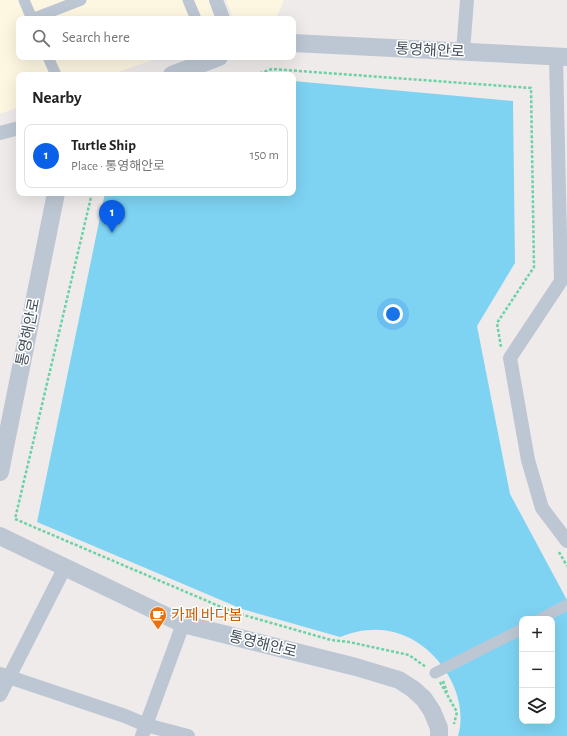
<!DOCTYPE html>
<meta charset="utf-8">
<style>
body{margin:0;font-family:"Alegreya Sans","Noto Sans KR",sans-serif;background:#f2f2f2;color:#222}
.controls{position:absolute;right:12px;bottom:12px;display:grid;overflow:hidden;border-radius:8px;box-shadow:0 4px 16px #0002}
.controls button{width:36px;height:36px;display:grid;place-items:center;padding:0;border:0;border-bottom:1px solid #e0e0e0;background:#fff;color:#222;font:20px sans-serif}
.you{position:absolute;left:393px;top:314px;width:14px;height:14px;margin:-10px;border:3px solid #fff;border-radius:50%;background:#1a73e8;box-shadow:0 0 0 6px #1a73e833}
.badge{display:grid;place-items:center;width:26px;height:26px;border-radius:50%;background:#0b60e9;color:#fff;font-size:13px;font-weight:700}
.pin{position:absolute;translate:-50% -33px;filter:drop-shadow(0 1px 2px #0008)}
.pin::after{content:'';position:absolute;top:21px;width:14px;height:12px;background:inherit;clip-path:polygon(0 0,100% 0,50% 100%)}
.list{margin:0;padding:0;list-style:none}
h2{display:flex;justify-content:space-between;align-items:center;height:52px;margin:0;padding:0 16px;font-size:17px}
h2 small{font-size:13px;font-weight:400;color:#767676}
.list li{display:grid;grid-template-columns:26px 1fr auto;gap:12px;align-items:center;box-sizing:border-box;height:64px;margin:0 8px 8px;padding:0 8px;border:1px solid #e0e0e0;border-radius:8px}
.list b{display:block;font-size:15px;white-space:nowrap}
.list p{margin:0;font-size:13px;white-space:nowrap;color:#767676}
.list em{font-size:13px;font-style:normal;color:#767676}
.icon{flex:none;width:22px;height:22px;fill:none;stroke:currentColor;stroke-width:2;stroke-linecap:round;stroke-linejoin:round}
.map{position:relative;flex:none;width:567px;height:736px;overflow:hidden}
.search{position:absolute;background:#fff;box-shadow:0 4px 16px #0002;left:16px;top:16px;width:280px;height:44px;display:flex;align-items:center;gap:10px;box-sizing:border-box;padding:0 14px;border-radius:8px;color:#767676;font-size:15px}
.panel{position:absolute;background:#fff;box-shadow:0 4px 16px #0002;left:16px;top:72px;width:280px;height:124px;border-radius:8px}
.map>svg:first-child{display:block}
.commercial{fill:#fdf6e1}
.water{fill:#7ed3f2;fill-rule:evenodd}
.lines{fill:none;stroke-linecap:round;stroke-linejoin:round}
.path{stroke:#6ad2a4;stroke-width:2.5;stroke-dasharray:3 2;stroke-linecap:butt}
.pedestrian{stroke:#bdc7d3;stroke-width:11}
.minor{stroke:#bdc7d3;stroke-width:14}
.tertiary{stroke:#bdc7d3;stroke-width:18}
.labels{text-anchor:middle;stroke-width:3;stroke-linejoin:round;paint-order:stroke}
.street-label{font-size:15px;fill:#434e5a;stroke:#fff}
.food-label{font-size:15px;fill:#c56008;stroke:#fff;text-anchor:start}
</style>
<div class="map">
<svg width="567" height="736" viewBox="0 0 567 736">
<rect width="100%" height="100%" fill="#efebeb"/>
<!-- commercial -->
<path class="commercial" d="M 0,0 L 210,0 L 217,19 L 19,19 L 19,57 L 161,57 L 110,75 L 19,75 L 19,107 L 0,114 Z
M 226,0 L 284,0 L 276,19 L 233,19 Z"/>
<!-- water -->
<path class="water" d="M 293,81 L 513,101 L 515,263 L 477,326 L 510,494 L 567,600 L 567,736 L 458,736 C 470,695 438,645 397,633 C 377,627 358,630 340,637 L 242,609 L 37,522 L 105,193 L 293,193 ZM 522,619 L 552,619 L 552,721 L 522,721 Z"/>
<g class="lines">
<!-- path -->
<path class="path" d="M 255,75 L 272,69 L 531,88 L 534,267 L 497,323 L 501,347
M 92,193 L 15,519 L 233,612 L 331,640 L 349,642 L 409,655 L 426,667
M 559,552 L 567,566
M 443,681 L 447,692
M 440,682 L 457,712 L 454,724"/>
<!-- pedestrian -->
<path class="pedestrian" d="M 24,0 L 32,19
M 188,0 L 196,19
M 32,19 L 81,0
M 48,57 L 56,75
M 540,619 L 567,605
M 435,673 L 522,629"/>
<!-- minor -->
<path class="minor" d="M 216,0 L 223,19
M 463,52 L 467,0
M 556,57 L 561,281 L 510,358 L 528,460 L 542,508 L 567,541
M 0,133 L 19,128
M 0,674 L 125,716 L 146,725 L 188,736
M 0,695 L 65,567
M 142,736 L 183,624"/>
<!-- tertiary -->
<path class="tertiary" d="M 293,43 L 567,57
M 172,75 L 219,57
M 0,472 L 56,193
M 0,536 L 183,624 L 356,667 L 399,680 L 413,689 L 424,699 L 432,711 L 439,728 L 439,736"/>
</g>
<!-- icons -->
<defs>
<g id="cafe-pin" transform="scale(0.9)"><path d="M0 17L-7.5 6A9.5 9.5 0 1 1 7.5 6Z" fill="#e8710a" stroke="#fff"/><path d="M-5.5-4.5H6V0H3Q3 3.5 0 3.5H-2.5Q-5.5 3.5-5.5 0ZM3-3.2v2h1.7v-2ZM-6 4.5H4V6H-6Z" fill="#fff"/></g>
</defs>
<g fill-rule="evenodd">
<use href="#cafe-pin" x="158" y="615"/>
</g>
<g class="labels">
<!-- street labels -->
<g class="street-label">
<text transform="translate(430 50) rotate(3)" y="5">통영해안로</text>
<text transform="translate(28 332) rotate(-79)" y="5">통영해안로</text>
<text transform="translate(263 644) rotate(14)" y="5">통영해안로</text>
</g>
<!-- food labels -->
<g class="food-label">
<text x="171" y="620">카페 바다봄</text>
</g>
</g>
</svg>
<div class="controls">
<button>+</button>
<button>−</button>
<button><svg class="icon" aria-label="layers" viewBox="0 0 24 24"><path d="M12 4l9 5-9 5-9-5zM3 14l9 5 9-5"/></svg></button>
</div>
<div class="you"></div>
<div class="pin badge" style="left:112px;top:233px">1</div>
<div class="search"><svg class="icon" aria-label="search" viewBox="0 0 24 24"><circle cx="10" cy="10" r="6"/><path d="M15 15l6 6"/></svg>Search here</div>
<section class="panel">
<h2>Nearby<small></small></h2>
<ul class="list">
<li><span class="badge">1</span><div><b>Turtle Ship</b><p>Place · 통영해안로</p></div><em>150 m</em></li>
</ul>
</section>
</div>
